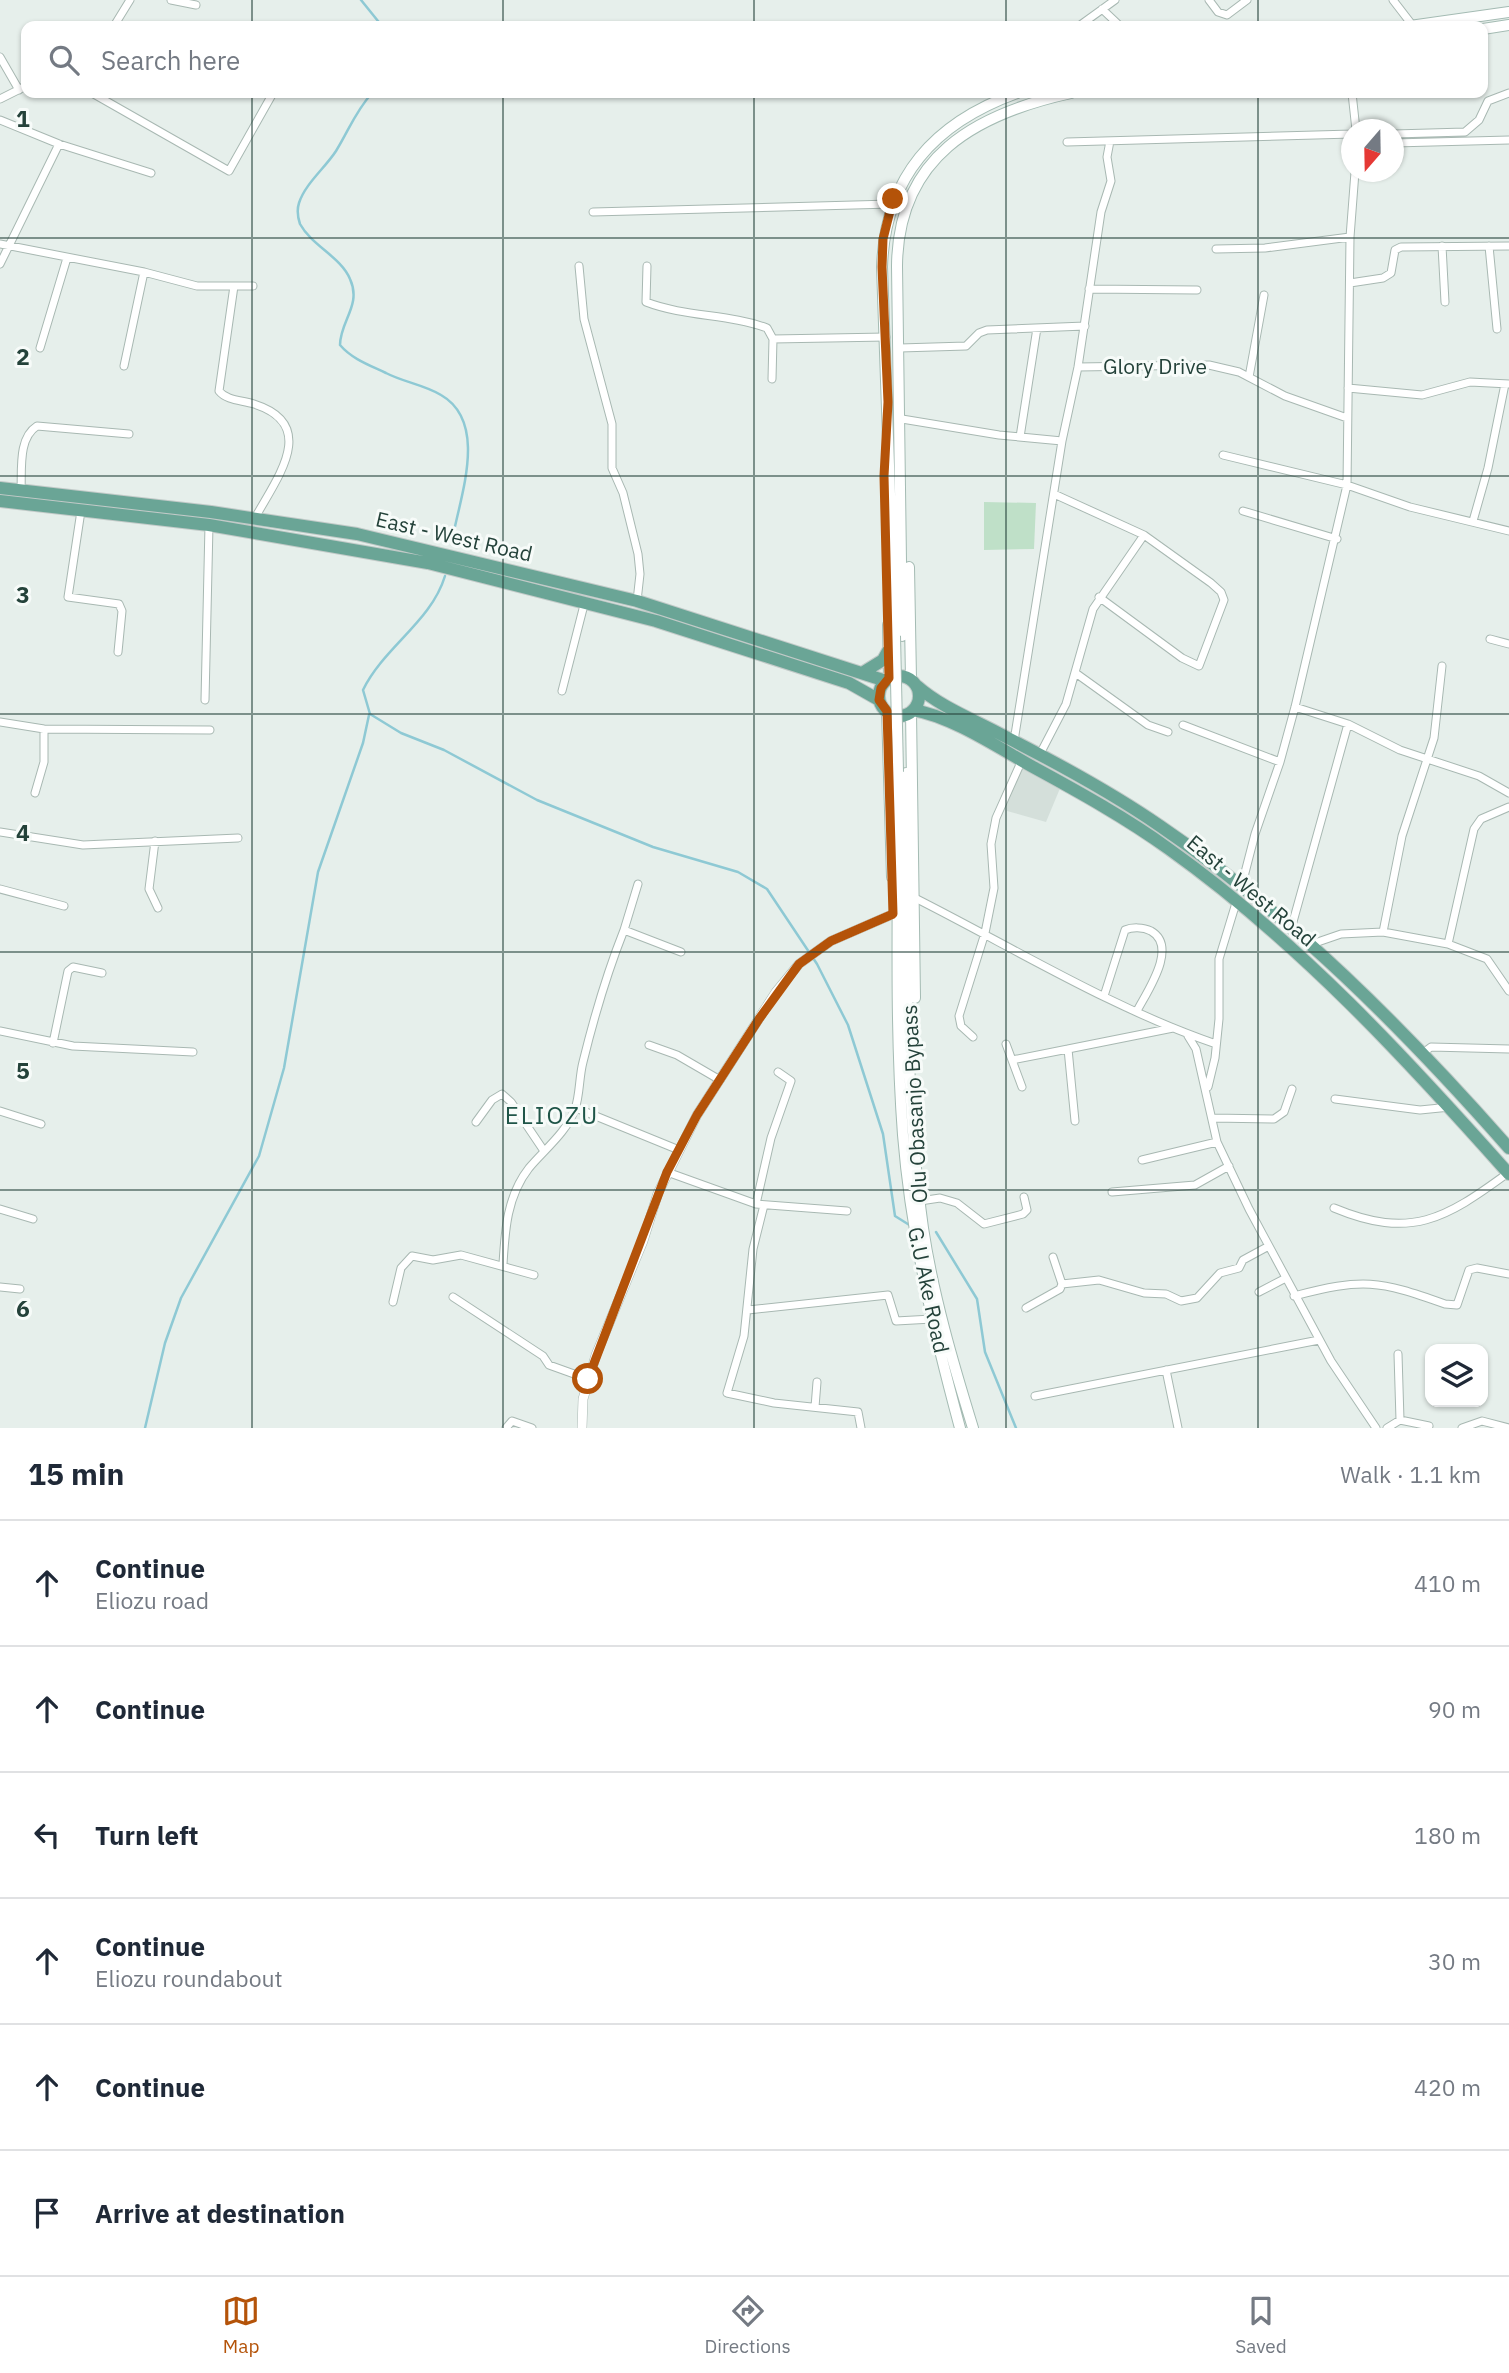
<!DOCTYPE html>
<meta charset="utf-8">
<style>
body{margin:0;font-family:"IBM Plex Sans",sans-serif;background:#f2f2f3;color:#1f2937}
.controls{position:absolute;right:21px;bottom:21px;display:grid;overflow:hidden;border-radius:14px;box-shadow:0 2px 5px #0004}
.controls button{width:63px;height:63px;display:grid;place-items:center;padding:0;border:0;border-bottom:2px solid #e0e1e3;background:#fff;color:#1f2937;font:35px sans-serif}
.compass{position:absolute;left:1341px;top:119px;width:63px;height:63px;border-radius:50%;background:#fff;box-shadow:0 2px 5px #0004;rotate:200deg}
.stop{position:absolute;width:21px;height:21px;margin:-16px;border:5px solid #b45309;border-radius:50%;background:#fff}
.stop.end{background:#b45309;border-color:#fff;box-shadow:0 2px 7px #0008}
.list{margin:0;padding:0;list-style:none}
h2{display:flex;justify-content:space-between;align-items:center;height:91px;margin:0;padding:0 28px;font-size:30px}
h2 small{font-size:23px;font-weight:400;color:#747a83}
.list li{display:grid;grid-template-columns:46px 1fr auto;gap:21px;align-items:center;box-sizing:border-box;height:126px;padding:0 28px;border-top:2px solid #e0e1e3}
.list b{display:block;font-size:26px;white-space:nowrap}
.list p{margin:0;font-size:23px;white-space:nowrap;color:#747a83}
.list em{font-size:23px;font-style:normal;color:#747a83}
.icon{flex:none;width:38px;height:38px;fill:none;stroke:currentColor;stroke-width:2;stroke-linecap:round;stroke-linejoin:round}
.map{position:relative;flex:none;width:1509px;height:1428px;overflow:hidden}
.search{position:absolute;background:#fff;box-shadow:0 2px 5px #0004;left:21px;right:21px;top:21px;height:77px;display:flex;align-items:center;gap:18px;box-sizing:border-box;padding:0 24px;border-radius:14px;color:#747a83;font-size:26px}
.sheet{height:847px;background:#fff}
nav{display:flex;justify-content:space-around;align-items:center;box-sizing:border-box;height:98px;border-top:2px solid #e0e1e3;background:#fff;font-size:19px;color:#747a83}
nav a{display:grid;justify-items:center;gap:4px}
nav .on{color:#b45309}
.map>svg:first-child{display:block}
.built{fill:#d4dfda}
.green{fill:#bfe0c8}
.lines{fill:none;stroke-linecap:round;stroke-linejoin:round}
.stream{stroke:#8ec9d4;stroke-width:2.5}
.minor-casing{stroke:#a8b8b2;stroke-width:9}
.tertiary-casing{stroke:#a8b8b2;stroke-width:10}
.secondary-casing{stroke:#a4bbb3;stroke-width:12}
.primary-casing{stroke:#c2cac8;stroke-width:14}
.minor{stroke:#fff;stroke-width:7}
.tertiary{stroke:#fff;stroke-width:9}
.secondary{stroke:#fff;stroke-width:10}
.primary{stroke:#6aa596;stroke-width:12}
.secondary-bridge-casing{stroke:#a4bbb3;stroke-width:12;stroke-linecap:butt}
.secondary-bridge{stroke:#fff;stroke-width:10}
.route{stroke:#b45309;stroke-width:9}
.grid{fill:none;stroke:#24423a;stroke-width:2;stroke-opacity:0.55}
.labels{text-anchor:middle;stroke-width:6;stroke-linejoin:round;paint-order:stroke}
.street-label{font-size:21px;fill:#24423a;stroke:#f7fbf9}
.quarter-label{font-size:24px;letter-spacing:2px;fill:#1f5548;stroke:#f7fbf9}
.grid-label{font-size:23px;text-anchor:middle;font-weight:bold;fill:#24423a;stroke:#f7fbf9;stroke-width:6;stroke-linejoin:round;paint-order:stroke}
</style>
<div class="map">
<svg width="1509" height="1428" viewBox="0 0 1509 1428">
<rect width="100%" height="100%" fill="#e6efeb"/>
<!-- built -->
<path class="built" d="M 1022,765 L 1061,786 L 1046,822 L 1007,811 L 1007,801 Z"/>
<!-- green -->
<path class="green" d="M 984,502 L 1036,503 L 1034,549 L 984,550 Z"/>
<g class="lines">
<!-- stream -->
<path class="stream" d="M 361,0 L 382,26
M 372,93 C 355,112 349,130 336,151 C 325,168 305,184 299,203 C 297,209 298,218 300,224 C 312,246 341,257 350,279 C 362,305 340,321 340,345 C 352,359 369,365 386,373 C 403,382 425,385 441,395 C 488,422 461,494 453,536
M 445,576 C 431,622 384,647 363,690 L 370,714 L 401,733 L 444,750 L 537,800 L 653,847 L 738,872 L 767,889 L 817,964 L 848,1025 L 883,1134 L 895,1216 L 911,1226
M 936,1232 L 977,1299 L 985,1352 L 1016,1428
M 145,1428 L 165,1343 L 181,1298 L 259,1156 L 284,1068 L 318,872 L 363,743 L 369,715"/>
<!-- minor casing -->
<g class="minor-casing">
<path id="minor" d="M 171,0 L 196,5
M 1209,0 L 1218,12 L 1227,15 L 1247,0
M 1393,0 L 1413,26
M 1102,9 L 1120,26
M 114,26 L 130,0
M 1079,26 L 1115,0
M 0,57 L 19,90
M 92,93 L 229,171 L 273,93
M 1352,93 L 1356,130
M 0,99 L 26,86
M 0,120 L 59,144 L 151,173
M 1394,134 L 1465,132 L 1479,120 L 1488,101 L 1509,93
M 1067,142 L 1352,134
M 1394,143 L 1509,140
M 593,212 L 891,204
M 0,244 L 144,272 L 197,286 L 253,286
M 1442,246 L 1445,302
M 1489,246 L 1497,329
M 1216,249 L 1265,248 L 1350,237
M 0,264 L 59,144
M 579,266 L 584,319 L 612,424 L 612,468 L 623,493 L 638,554 L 640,574 L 637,601
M 647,266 L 646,302 C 685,317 729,314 767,328 L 773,339
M 1350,283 L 1383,278 L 1391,273 L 1395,250 L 1401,247 L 1509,246
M 234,286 L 219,391 C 227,401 242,400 254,404 C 320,425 276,479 255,518
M 1089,289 L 1197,290
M 40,348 L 67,258
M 900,348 L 966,346 L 979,333 L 987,330 L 1085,326
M 124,366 L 144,272
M 1078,367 L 1209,365 L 1239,372 L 1285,396 L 1347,418
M 1249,377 L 1264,295
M 772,379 L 773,339 L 886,337
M 1348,388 L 1422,395 L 1470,382 L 1509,384
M 902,419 L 999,435 L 1062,441
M 1020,437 L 1037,328
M 1223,455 L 1347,485 L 1410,507 L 1509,531
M 21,491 C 22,469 18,438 37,426 L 129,434
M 1054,494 L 1144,535 L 1211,583 L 1221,592 L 1224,600 L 1199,666 L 1182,658 L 1099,597
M 81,511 L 68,597 L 119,604 L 122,611 L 118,652
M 1243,511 L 1337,539
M 1473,521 L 1488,468 L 1505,384
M 1490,639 L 1509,644
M 1077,674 L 1148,725 L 1168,732
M 562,691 L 585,601
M 205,700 L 209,525
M 1295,707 L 1348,724 L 1400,750 L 1479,776 L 1509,793
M 0,722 L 44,729 L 210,730
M 1183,725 L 1280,762
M 1014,741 L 1062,441 L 1078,367 L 1101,212 L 1111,181 L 1107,157 L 1110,141
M 1040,754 L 1066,704 L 1093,609 L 1144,535
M 35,793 L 44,762 L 44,729
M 0,832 L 83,845 L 238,838
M 155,841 L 149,889 L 158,908
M 1241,888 L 1255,834 L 1280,762 L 1295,707 L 1347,485 L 1350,237 L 1355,172
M 0,889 L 64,906
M 915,898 C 1014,948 1111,1008 1216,1044
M 1291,929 L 1348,724
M 624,930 L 638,884
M 1383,932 L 1402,836 L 1434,738 L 1442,666
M 1448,944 L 1474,829 L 1481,819 L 1509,807
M 1309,945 L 1341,934 L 1383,932 L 1448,944 L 1487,959 L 1509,991
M 1104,996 L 1125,930 C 1132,927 1143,927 1151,931 C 1179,947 1146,993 1137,1011
M 0,1031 L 73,1046 L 193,1052
M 1188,1036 L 1196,1049 L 1217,1142 L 1249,1209 L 1331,1361 L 1376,1428
M 973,1037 L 961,1026 L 959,1016 L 985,933 L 994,888 L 991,844 L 996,818 L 1022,760
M 53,1043 L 68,971 L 73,967 L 102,973
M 1006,1044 L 1022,1087
M 649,1045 L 677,1055 L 720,1080
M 1423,1053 L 1431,1047 L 1509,1049
M 1012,1060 L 1068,1049
M 1208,1087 L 1215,1058 L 1219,1019 L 1219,959 L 1236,903
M 1335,1099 L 1420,1110 L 1450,1107
M 576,1108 L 679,1150
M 0,1111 L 41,1124
M 1213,1118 L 1274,1119 L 1284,1112 L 1292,1089
M 1075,1121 L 1068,1049 L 1173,1028
M 476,1122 L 492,1100 L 502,1094 L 511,1102 L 544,1151
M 1142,1160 L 1217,1142
M 667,1172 L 756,1204 L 847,1211
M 1112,1192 L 1195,1185 L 1229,1166
M 920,1201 L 940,1198 L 957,1203 L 984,1224 L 1023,1214 L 1027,1210 L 1024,1197
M 756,1204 L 771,1138 L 791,1081 L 778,1072
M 764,1205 L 753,1249 L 744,1336 L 727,1393 L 774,1403 L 858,1412 L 861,1428
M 1334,1208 C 1411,1240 1445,1219 1508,1173
M 0,1209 L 33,1219
M 1053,1257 L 1062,1284
M 503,1264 C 505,1230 507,1196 529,1168 C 544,1150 567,1132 575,1109 C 580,1095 579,1077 583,1062 C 594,1017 607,973 624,930 L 681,952
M 0,1287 L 20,1289
M 1259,1292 L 1284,1279
M 1294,1296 C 1363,1278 1378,1280 1445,1304 L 1457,1305 L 1469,1270 L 1477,1268 L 1509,1274
M 453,1297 L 543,1356 L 549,1365 L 588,1379
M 393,1302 L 401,1268 L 412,1256 L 433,1260 L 461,1255 L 534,1275
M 1026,1308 L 1060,1289 L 1062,1284 L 1099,1280 L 1144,1293 L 1166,1294 L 1181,1301 L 1197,1298 L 1220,1273 L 1239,1268 L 1243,1260 L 1267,1247
M 748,1310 L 888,1295 L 896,1321 L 932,1319
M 1398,1354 L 1400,1420
M 1166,1370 L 1178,1428
M 1035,1396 L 1319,1340
M 815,1407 L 817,1382
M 506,1428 L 512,1421 L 532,1428
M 1387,1428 L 1400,1420 L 1429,1426
M 1462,1428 L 1482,1421 L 1509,1428"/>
</g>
<!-- tertiary casing -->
<g class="tertiary-casing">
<path id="tertiary" d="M 582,1428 L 583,1399 L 596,1355 L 643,1241 L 658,1193 L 697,1115 L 776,992 L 799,964 L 831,941 L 893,914"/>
</g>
<!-- secondary casing -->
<g class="secondary-casing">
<path id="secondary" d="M 1410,26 L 1509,12
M 1483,29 L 1509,25
M 909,567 L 911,679
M 888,625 L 889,678
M 895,636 L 882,267 C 885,177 934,123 1017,93
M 902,636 L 897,266 C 898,157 975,114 1071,93
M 887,711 L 892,877
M 911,712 L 915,998
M 898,772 C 899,893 894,1015 903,1135 C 911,1235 934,1332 960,1428
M 906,773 C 908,924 902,1078 923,1228 C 933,1295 953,1363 973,1428"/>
</g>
<!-- primary casing -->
<g class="primary-casing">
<path id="primary" d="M 0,488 L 211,512 L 357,534 L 637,601 L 886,681
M 0,501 L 209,525 L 428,563 L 656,621 L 849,683 L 879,700
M 862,673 L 883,660 L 888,651
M879 696a20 20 0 1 1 40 0a20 20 0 1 1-40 0Z
M 917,686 C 942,708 975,720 1004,736 C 1057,763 1111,792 1160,826 C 1291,915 1405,1030 1509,1148
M 913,710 C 951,716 999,748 1033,767 C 1079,792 1126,818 1169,849 C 1298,941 1405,1057 1509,1174"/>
</g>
<!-- minor -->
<use href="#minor" class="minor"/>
<!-- tertiary -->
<use href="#tertiary" class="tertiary"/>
<!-- secondary -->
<use href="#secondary" class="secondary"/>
<!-- primary -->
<use href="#primary" class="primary"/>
<!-- secondary-bridge casing -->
<g class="secondary-bridge-casing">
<path id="secondary-bridge" d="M 895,636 L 898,772"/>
</g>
<!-- secondary-bridge -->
<use href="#secondary-bridge" class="secondary-bridge"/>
</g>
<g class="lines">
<!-- route -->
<path class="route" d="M 588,1379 L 667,1172 L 697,1115 L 759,1019 L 799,964 L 831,941 L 893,914 L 887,711 L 879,700 L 881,688 L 889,678 L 884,476 L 888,402 L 882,267 L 883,239 L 893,199"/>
</g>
<!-- grid -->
<path class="grid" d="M 252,0 L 252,26M 503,0 L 503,26M 754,0 L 754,26M 1006,0 L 1006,26M 1258,0 L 1258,26M 252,93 L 252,1428M 503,93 L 503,1428M 754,93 L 754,1428M 1006,93 L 1006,1428M 1258,93 L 1258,1428M 0,238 L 1509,238M 0,476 L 1509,476M 0,714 L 1509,714M 0,952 L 1509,952M 0,1190 L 1509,1190"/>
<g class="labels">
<!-- street labels -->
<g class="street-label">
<text x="1155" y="374">Glory Drive</text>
<text transform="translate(454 537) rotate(13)" y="7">East - West Road</text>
<text transform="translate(1251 891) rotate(40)" y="7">East - West Road</text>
<text transform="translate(915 1104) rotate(-93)" y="7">Olu Obasanjo Bypass</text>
<text transform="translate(928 1290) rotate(78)" y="7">G.U Ake Road</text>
</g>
<!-- quarter labels -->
<g class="quarter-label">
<text x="552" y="1124">ELIOZU</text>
</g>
</g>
<g class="grid-label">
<text x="23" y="127">1</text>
<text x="23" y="365">2</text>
<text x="23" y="603">3</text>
<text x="23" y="841">4</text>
<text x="23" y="1079">5</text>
<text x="23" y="1317">6</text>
</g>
</svg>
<div class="controls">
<button><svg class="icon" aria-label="layers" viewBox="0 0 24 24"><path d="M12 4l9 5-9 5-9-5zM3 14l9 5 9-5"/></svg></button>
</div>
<svg class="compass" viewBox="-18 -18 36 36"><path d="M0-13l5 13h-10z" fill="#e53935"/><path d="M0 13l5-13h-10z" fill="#747a83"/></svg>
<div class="stop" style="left:588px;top:1379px"></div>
<div class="stop end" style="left:893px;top:199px"></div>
<div class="search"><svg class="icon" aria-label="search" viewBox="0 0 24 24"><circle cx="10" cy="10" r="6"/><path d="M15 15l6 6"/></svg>Search here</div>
</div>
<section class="sheet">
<h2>15 min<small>Walk · 1.1 km</small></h2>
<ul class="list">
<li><svg class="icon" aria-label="ahead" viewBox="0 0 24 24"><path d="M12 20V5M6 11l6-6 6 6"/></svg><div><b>Continue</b><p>Eliozu road</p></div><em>410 m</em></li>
<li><svg class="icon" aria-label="ahead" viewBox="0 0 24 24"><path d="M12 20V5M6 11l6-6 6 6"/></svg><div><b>Continue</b></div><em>90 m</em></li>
<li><svg class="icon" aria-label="left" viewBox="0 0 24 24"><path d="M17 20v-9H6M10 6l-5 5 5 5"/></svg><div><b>Turn left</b></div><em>180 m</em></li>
<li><svg class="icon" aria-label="ahead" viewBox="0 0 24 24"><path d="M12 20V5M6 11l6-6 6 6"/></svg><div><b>Continue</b><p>Eliozu roundabout</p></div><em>30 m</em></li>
<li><svg class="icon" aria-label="ahead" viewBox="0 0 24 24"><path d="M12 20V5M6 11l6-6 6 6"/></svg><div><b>Continue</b></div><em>420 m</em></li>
<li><svg class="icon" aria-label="arrive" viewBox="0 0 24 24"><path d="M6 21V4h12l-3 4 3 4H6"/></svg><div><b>Arrive at destination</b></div></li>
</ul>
</section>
<nav>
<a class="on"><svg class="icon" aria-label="map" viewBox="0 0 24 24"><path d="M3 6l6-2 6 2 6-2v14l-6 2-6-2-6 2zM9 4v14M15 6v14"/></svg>Map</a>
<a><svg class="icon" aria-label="directions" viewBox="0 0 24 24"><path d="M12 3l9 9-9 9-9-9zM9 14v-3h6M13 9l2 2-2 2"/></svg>Directions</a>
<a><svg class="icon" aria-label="saved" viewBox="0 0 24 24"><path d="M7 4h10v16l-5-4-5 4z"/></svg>Saved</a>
</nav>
